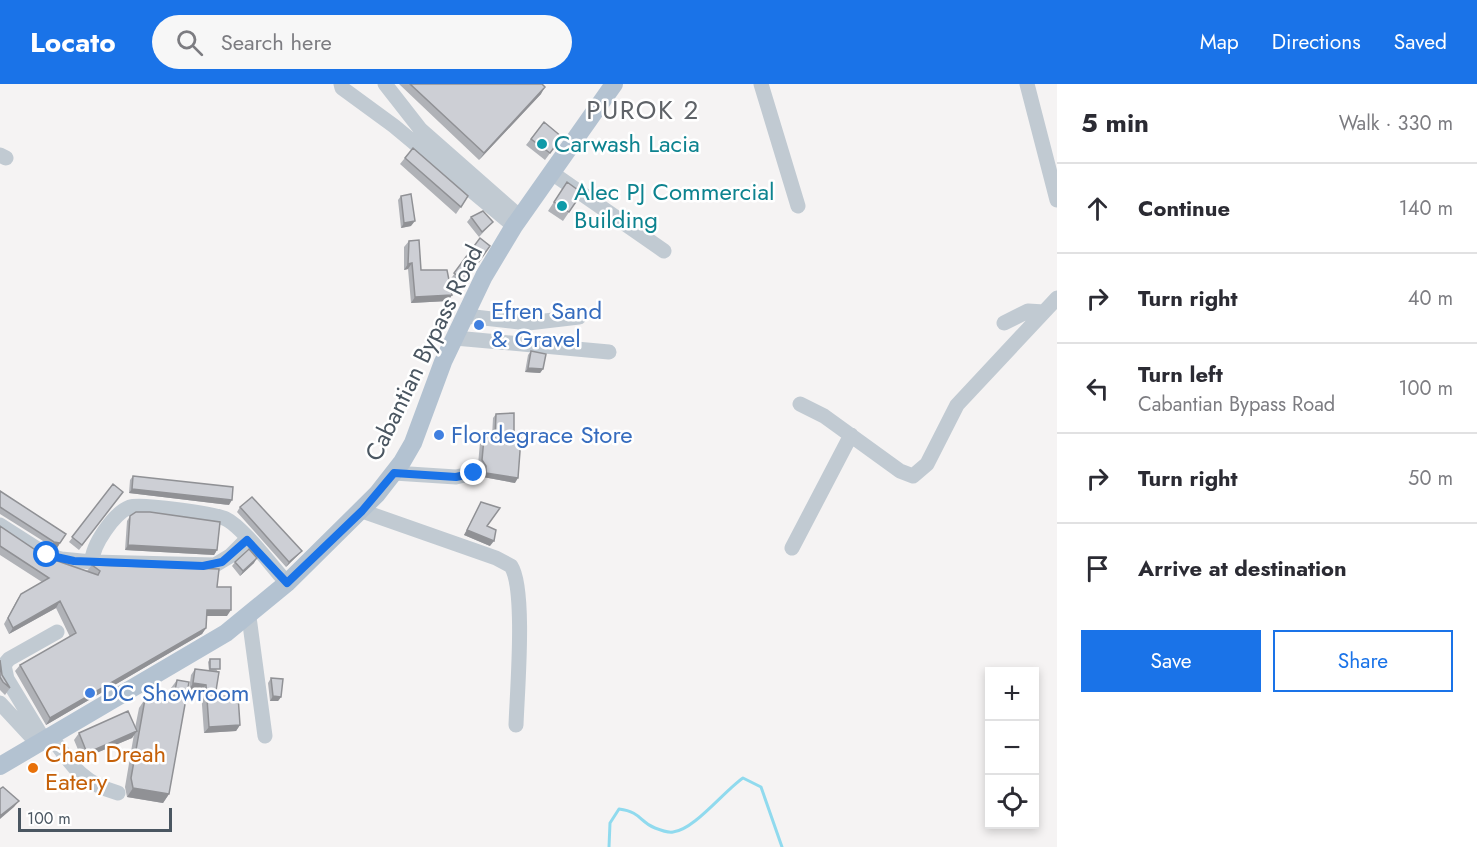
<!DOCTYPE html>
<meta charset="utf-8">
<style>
body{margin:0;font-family:Jost,sans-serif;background:#f7f7f7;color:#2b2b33}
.controls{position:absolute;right:18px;bottom:18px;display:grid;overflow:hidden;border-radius:0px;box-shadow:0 3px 9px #0003}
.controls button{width:54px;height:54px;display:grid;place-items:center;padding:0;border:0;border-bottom:2px solid #e1e1e2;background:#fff;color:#2b2b33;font:30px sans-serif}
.scale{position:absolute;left:18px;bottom:15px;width:154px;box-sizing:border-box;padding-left:6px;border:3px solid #4a5661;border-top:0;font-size:16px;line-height:21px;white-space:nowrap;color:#4a5661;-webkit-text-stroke:4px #fff;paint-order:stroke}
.stop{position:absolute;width:18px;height:18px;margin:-14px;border:4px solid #1a73e8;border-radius:50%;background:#fff}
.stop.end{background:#1a73e8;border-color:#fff;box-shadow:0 2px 6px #0008}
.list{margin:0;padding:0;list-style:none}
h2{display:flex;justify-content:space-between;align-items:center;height:78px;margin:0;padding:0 24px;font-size:26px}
h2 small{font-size:20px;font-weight:400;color:#7c7c81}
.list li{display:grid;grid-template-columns:39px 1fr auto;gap:18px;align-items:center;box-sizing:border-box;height:90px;padding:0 24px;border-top:2px solid #e1e1e2}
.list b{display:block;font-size:22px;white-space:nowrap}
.list p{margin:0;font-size:20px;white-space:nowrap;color:#7c7c81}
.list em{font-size:20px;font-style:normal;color:#7c7c81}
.actions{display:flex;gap:12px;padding:18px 24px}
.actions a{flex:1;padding:14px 0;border:2px solid #1a73e8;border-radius:0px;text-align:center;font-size:21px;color:#1a73e8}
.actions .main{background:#1a73e8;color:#fff}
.icon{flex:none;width:33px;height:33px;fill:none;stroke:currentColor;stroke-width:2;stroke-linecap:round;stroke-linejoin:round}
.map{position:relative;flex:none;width:1057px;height:763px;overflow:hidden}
header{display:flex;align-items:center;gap:36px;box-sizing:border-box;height:84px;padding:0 30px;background:#1a73e8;color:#fff}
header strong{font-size:28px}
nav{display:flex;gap:33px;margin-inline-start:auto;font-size:21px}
.search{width:420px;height:54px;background:#f7f7f7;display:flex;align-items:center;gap:15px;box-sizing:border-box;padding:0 21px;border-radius:33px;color:#7c7c81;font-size:22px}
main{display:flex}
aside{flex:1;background:#fff}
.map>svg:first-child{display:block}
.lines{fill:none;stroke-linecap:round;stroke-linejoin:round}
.stream{stroke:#90daee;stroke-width:3}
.minor{stroke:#c1cad2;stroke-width:15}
.major{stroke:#b3c2d1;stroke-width:18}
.wall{fill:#b0b2b7}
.shaded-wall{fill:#909195}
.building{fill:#cdcfd5;stroke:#909195;stroke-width:1.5}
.route{stroke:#1a73e8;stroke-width:8}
.culture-dot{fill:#0f9aa8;stroke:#fff;stroke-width:2}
.shop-dot{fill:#3f7fe0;stroke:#fff;stroke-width:2}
.food-dot{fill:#e8710a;stroke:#fff;stroke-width:2}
.labels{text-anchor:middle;stroke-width:5;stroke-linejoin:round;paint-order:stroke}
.culture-label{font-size:24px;fill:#0d838f;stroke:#fff;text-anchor:start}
.shop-label{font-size:24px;fill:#366cbe;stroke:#fff;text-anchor:start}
.street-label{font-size:24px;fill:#4a5661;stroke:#fff}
.food-label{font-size:24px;fill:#c56008;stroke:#fff;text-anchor:start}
.neighbourhood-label{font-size:26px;letter-spacing:1.5px;fill:#5f6368;stroke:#fff}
</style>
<header>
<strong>Locato</strong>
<div class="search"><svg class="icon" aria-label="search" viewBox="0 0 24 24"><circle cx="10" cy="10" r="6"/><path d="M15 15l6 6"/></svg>Search here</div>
<nav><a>Map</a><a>Directions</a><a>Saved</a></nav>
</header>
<main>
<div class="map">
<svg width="1057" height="763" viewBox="0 0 1057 763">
<rect width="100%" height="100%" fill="#f5f3f3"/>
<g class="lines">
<!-- stream -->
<path class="stream" d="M 609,763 L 610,739 L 619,725 C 642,728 639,738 655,744 C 660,746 668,749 673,748 C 694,746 724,707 743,694 L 761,703 L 782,763"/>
<!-- minor -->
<path class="minor" d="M 341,0 L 342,4 L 394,42 L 514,142
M 385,0 L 421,46 L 521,134
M 761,0 L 798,122
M 1027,0 L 1057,116
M 0,71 L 6,74
M 552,89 L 664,167
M 466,232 L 528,239 L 579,233
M 1004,239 L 1028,227 L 1044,228
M 455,254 L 609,268
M 800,320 L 824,332 L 900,387 L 913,392 L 927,380 L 957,321 L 1057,214
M 394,389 L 456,393 L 474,389
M 362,427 L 496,474 L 511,482 C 526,505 517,609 516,641
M 0,441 L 47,471 L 61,475 L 92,478 L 215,481 L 230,472 L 247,455
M 792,464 L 851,351
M 92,478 C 92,461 114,429 130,423 C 140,419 216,430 226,435 C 243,443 273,484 287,499
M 249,533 L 265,652
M 0,619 L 38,660
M 51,652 C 72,682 82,699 118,709
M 44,656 L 7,595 L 4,581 L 9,575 L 57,548"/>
<!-- major -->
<path class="major" d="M 0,682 L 226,549 L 287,499 L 377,410 L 402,378 L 413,359 L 443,278 L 484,192 L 514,142 L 614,0"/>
</g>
<!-- wall -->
<path class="wall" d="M 399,0 L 542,0 L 541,10 L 479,76 Z
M 544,38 L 562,53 L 545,76 L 526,61 Z
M 413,64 L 468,112 L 456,130 L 400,80 Z
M 567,98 L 582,109 L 563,137 L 548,127 Z
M 401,112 L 411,142 L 401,144 L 398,116 Z
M 471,133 L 493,138 L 479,153 L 467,138 Z
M 480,154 L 490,162 L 460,203 L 450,196 Z
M 409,157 L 421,186 L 452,211 L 448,217 L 411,219 L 408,185 L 404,186 L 404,163 Z
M 531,267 L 543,285 L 540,289 L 525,288 L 528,271 Z
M 496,330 L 515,399 L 483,393 L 483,386 L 478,381 L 480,358 L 484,354 L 492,353 L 493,334 Z
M 133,392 L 229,421 L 129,409 L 130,396 Z
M 113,400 L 123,408 L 79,466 L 69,458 Z
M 0,407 L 66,450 L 57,464 L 51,462 L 0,430 Z
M 481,418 L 487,443 L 490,462 L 464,451 Z
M 240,423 L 298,471 L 286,483 L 237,428 Z
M 130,432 L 217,466 L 214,471 L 125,466 L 127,437 Z
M 0,442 L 46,473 L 87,487 L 92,481 L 217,503 L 227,532 L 207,532 L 206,544 L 202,550 L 46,641 L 15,587 L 20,581 L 70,553 L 56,524 L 9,550 L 4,540 L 17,516 L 21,510 L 42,498 L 0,471 Z
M 235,478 L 254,479 L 240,492 L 232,482 Z
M 210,575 L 218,588 L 215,613 L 240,641 L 236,647 L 204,649 L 201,607 L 189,606 L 191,591 L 195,585 L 209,587 L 208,578 Z
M 0,576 L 2,591 L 10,604 L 5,611 L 0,606 Z
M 271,594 L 281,613 L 278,617 L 270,617 L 268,599 Z
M 177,596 L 169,710 L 163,719 L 127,713 L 125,703 L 134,650 L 132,654 L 82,675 L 74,656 L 79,649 L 135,644 L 139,624 L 145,615 L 149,615 L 151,613 L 169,616 L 171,604 Z"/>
<!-- shaded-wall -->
<path class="shaded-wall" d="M 545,3 L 541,10 L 479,76 L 484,69 Z
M 415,137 L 411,142 L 401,144 L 404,139 Z
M 412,179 L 408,185 L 404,186 L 408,180 Z
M 452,211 L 448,217 L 411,219 L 415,213 Z
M 528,284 L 543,285 L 540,289 L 525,288 Z
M 486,389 L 518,394 L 515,399 L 483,393 Z
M 132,405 L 232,416 L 229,421 L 129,409 Z
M 467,446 L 494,457 L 490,462 L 464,451 Z
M 54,458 L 60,459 L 57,464 L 51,462 Z
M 128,461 L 217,466 L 214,471 L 125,466 Z
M 302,467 L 286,483 L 289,478 Z
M 257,474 L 254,479 L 240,492 L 243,487 Z
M 60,517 L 56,524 L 9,550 L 13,544 Z
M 207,526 L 231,526 L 227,532 L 203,532 Z
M 206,544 L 202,550 L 46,641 L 50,634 Z
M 193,599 L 206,601 L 201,607 L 189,606 Z
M 273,612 L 281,613 L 278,617 L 270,617 Z
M 240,641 L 236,647 L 204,649 L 209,643 Z
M 137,647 L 132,654 L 82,675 L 87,669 Z
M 133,704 L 169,710 L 163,719 L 127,713 Z
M 19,717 L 14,723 L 0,735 L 0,732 Z"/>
<!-- building -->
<path class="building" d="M 410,0 L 542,0 L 545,3 L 484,69 Z
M 544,38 L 562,53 L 550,69 L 531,55 Z
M 413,64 L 468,112 L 461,123 L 405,74 Z
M 567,98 L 582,109 L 569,128 L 554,118 Z
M 411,110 L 415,137 L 404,139 L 401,112 Z
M 483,127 L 493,138 L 482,148 L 471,133 Z
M 480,154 L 490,162 L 465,197 L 454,189 Z
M 419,156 L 421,186 L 447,186 L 452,211 L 415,213 L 412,179 L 408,180 L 409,157 Z
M 531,267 L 546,270 L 543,285 L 528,284 Z
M 514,329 L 514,354 L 521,354 L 518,394 L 486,389 L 486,382 L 482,376 L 484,354 L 495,353 L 496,330 Z
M 133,392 L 233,403 L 232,416 L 132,405 Z
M 113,400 L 123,408 L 82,461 L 72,453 Z
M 0,407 L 66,450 L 60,459 L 54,458 L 0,423 Z
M 252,413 L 302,467 L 289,478 L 240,423 Z
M 481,418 L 500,424 L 487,442 L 496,446 L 494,457 L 467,446 Z
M 136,428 L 150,428 L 220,438 L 217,466 L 128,461 L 130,432 Z
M 0,442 L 46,473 L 98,491 L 100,487 L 92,481 L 219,485 L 217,503 L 231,503 L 231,526 L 207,526 L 206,544 L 50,634 L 20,581 L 76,549 L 60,517 L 13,544 L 8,534 L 21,510 L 49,494 L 0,462 Z
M 249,465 L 257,474 L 243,487 L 235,478 Z
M 210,575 L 220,575 L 220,585 L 210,585 Z
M 0,576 L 2,591 L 10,604 L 3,598 L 0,593 Z
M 195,585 L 219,588 L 215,613 L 238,611 L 240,641 L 209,643 L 206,601 L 193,599 Z
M 271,594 L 283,595 L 281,613 L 273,612 Z
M 177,596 L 189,598 L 169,710 L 133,704 L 131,694 L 145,615 L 151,615 L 151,613 L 173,617 Z
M 128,627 L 137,647 L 87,669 L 79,649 Z
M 3,703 L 19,717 L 0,732 L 0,705 Z"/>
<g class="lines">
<!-- route -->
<path class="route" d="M 47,471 L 74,477 L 203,482 L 222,478 L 247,456 L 287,499 L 362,427 L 394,389 L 456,393 L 474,389"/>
</g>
<!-- markers -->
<g class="culture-dot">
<circle cx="542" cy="60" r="6"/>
<circle cx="562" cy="122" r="6"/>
</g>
<g class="shop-dot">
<circle cx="479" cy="241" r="6"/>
<circle cx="439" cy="351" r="6"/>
<circle cx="90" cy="609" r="6"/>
</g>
<circle class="food-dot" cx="33" cy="684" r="6"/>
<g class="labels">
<!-- culture labels -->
<g class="culture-label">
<text x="554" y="68">Carwash Lacia</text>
<text x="574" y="116">Alec PJ Commercial<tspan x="574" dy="28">Building</tspan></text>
</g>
<!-- shop labels -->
<g class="shop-label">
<text x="491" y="235">Efren Sand<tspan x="491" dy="28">&amp; Gravel</tspan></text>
<text x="451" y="359">Flordegrace Store</text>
<text x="102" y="617">DC Showroom</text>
</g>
<!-- street labels -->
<g class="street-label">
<text transform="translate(424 269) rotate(-64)" y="8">Cabantian Bypass Road</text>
</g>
<!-- food labels -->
<g class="food-label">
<text x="45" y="678">Chan Dreah<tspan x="45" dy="28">Eatery</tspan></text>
</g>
<!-- neighbourhood labels -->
<g class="neighbourhood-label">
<text x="643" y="35">PUROK 2</text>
</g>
</g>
</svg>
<div class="controls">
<button>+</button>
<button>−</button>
<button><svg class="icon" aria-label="locate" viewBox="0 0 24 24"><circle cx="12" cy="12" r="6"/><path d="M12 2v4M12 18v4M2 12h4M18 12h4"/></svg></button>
</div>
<div class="scale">100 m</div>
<div class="stop" style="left:47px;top:471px"></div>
<div class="stop end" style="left:474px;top:389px"></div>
</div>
<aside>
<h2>5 min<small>Walk · 330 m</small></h2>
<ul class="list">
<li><svg class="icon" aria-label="ahead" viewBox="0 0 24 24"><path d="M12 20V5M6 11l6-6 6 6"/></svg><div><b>Continue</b></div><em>140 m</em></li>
<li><svg class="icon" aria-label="right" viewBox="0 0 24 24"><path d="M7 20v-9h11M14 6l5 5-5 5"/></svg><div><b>Turn right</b></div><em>40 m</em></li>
<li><svg class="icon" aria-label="left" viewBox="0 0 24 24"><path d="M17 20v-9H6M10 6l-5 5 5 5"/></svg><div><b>Turn left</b><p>Cabantian Bypass Road</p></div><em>100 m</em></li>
<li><svg class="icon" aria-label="right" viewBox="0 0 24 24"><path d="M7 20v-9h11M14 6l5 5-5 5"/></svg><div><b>Turn right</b></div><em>50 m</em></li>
<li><svg class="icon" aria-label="arrive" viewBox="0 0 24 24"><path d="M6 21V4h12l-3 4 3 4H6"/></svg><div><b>Arrive at destination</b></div></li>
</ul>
<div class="actions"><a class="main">Save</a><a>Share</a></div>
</aside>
</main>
